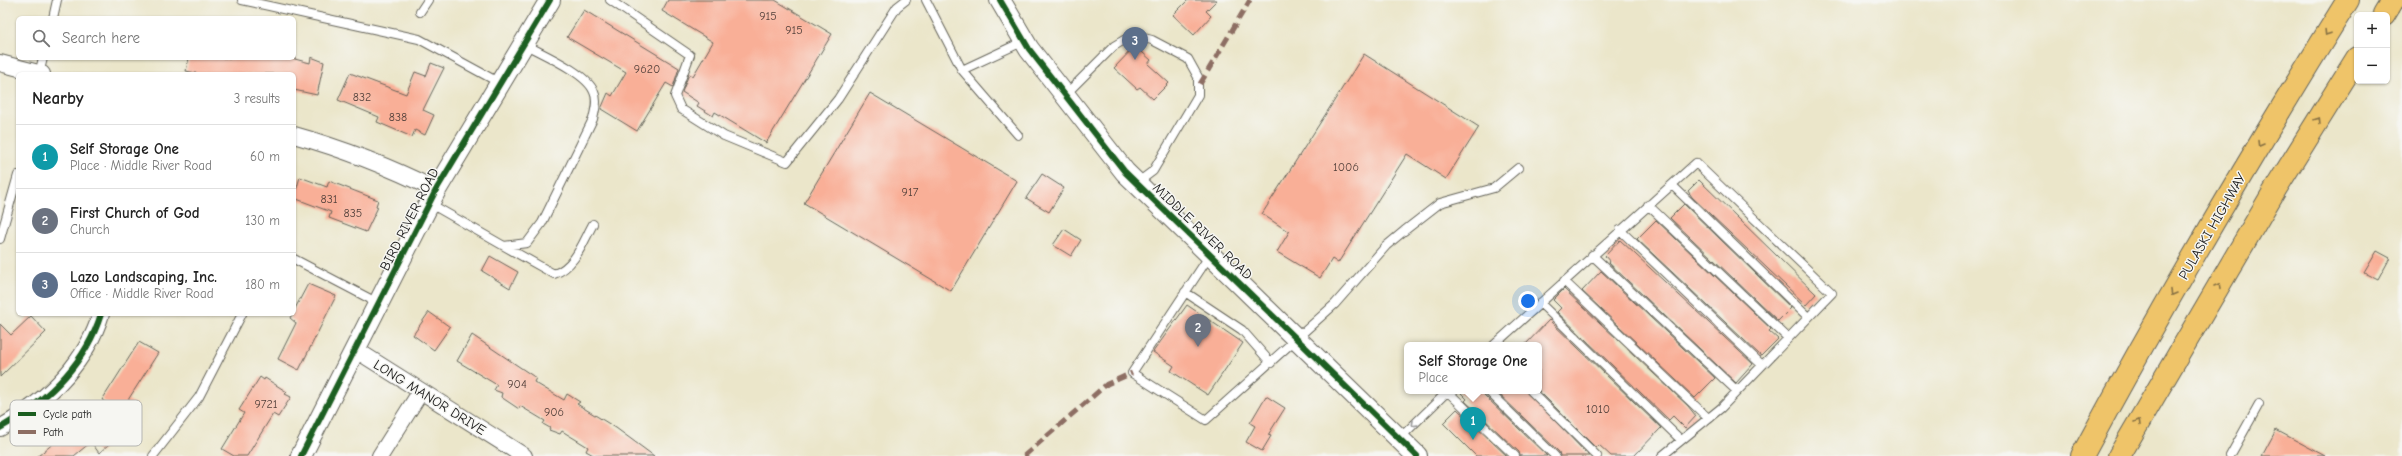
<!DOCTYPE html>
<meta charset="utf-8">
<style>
body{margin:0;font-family:"Comic Neue",sans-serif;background:#f2f2f2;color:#222}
.controls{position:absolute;right:12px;top:12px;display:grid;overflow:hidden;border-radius:6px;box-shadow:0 1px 3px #0004}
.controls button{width:36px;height:36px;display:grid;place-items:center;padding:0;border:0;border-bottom:1px solid #e0e0e0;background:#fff;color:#222;font:20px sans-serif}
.you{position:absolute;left:1528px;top:301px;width:14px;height:14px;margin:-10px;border:3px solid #fff;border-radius:50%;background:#1a73e8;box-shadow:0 0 0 6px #1a73e833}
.badge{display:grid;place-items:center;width:26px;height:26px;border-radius:50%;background:#0f766e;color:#fff;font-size:13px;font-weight:700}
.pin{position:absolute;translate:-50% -33px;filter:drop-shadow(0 1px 2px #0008)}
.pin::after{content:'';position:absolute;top:21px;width:14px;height:12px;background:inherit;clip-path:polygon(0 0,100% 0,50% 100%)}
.popup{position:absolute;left:1404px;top:342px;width:138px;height:52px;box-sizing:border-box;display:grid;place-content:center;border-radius:6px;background:#fff;filter:drop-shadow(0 1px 3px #0005);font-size:13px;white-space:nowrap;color:#767676}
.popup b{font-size:15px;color:#222}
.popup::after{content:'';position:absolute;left:50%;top:100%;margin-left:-8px;border:8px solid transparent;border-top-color:#fff}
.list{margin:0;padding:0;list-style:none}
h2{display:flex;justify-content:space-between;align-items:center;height:52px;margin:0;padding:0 16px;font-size:17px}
h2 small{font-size:13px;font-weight:400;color:#767676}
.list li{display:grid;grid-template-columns:26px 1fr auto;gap:12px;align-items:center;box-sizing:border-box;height:64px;padding:0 16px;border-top:1px solid #e0e0e0}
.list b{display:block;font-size:15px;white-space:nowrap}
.list p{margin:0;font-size:13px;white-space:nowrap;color:#767676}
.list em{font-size:13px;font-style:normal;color:#767676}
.icon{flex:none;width:22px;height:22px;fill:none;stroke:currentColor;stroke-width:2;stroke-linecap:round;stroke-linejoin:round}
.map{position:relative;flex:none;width:2402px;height:456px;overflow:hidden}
.search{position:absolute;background:#fff;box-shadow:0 1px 3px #0004;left:16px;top:16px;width:280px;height:44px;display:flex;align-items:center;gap:10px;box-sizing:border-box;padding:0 14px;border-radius:6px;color:#767676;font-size:15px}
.panel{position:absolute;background:#fff;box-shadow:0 1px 3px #0004;left:16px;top:72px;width:280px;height:244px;border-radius:6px}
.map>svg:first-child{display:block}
.building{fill:#f9af97}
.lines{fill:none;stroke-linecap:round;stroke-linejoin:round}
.service-casing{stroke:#646359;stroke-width:10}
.minor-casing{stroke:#646359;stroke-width:18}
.tertiary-casing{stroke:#646359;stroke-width:22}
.trunk-casing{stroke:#646359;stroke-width:24}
.service{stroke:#fff;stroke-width:8}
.minor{stroke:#fff;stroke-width:16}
.tertiary{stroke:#fff;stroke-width:20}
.trunk{stroke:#efc469;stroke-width:22}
.quiet{stroke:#8d6e63;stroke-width:5;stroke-dasharray:10 5;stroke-linecap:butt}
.cycleway-casing{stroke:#f6f6f2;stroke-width:8}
.cycleway{stroke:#1b5e20;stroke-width:6}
.oneway{stroke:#867042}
.oneway2{stroke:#999}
.labels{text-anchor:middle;stroke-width:3;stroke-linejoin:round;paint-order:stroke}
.number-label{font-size:12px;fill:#53413b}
.street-label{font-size:14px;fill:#1c1c1c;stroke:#f6f6f2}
.key{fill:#f6f6f2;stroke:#b5b5b2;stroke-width:1}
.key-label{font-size:11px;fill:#1c1c1c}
</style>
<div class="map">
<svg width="2402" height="456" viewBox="0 0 2402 456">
<rect width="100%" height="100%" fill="#f6f6f2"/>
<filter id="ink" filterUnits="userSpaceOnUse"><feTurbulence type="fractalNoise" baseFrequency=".025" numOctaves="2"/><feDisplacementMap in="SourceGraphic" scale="8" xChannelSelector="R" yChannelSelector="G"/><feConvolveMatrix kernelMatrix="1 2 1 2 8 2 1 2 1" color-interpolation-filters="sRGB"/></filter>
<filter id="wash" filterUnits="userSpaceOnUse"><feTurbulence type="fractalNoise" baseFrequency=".012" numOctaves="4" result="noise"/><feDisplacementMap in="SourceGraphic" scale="16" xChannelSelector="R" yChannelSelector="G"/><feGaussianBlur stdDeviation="0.9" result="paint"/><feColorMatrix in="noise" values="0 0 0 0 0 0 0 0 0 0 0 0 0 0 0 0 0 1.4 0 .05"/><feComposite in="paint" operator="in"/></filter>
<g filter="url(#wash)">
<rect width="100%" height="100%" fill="#ebe6ca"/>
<g id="blocks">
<!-- building -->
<path class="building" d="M 668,0 L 775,0 L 832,34 L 766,143 L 715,112 L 713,116 L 697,106 L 699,103 L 682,92 L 689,74 L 693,76 L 713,42 L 662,11 Z
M 1188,0 L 1217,0 L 1206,11 L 1211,16 L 1194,35 L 1173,15 Z
M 584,10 L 679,68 L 673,87 L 666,83 L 637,131 L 601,109 L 608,93 L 612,96 L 626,72 L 567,37 Z
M 1135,46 L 1151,60 L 1148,64 L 1169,83 L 1153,99 L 1140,87 L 1137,89 L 1114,68 Z
M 1364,54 L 1479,127 L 1446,179 L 1407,154 L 1338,263 L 1332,259 L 1320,278 L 1277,252 L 1289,232 L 1262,214 Z
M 311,57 L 324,62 L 317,95 L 294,90 L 294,74 L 200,74 L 186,71 L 189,58 L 291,58 L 310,63 Z
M 431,63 L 444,68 L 423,110 L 434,115 L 425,135 L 415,130 L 412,137 L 377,122 L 379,117 L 338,100 L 350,73 L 406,94 L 415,72 L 426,76 Z
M 870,93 L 1017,181 L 951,291 L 804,203 Z
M 1042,174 L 1064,188 L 1049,212 L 1026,198 Z
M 300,177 L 327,187 L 329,181 L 378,200 L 376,206 L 378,207 L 366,232 L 329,218 L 331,212 L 294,198 Z
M 1699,180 L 1816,294 L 1806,305 L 1692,197 L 1688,191 Z
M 1684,204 L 1791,308 L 1778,321 L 1670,218 Z
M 1656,220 L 1771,329 L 1769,331 L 1778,339 L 1761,356 L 1637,239 Z
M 1064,229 L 1081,240 L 1071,256 L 1053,245 Z
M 1620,240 L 1753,364 L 1736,383 L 1609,263 L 1610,262 L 1605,256 Z
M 2377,251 L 2390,258 L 2378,280 L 2364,273 Z
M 490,256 L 518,272 L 510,288 L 482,271 Z
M 1601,271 L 1715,378 L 1695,398 L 1582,291 Z
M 308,284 L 336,296 L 299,370 L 278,359 L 296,323 L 290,318 Z
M 1564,289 L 1688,406 L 1696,416 L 1685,428 L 1673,416 L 1669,420 L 1557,312 L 1561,308 L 1553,300 Z
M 1187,305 L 1243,343 L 1208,395 L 1171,371 L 1174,366 L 1153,352 Z
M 429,312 L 450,327 L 434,350 L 413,335 Z
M 31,316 L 46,332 L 0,377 L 0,324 L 11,335 Z
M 1549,320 L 1661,428 L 1634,456 L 1611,456 L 1599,445 L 1596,448 L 1539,391 L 1539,345 L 1525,345 Z
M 472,335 L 536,378 L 534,382 L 564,400 L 567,394 L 580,402 L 577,404 L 616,428 L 654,456 L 595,456 L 586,451 L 588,447 L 562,431 L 560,434 L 549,430 L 550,428 L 543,424 L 545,421 L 520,406 L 519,409 L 501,397 L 502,393 L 494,390 L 497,385 L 457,361 Z
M 139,342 L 158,353 L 128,400 L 137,405 L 129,417 L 102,400 Z
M 260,377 L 264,380 L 265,378 L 287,392 L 285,394 L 291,397 L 278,417 L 273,414 L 247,456 L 234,456 L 222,449 L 244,413 L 239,410 Z
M 1459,391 L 1483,391 L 1484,395 L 1547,456 L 1520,456 L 1519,452 L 1465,401 L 1467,399 Z
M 1496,391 L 1526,391 L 1589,456 L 1560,456 L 1559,452 Z
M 1266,396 L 1285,408 L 1268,435 L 1271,436 L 1262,451 L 1246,442 L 1255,426 L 1250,423 Z
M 1457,409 L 1507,456 L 1476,456 L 1443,423 Z
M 87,416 L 109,444 L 99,453 L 91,442 L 74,456 L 38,456 Z
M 2276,430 L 2325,456 L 2262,456 Z"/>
</g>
</g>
<g filter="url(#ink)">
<use href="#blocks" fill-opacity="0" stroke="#646359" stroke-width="1"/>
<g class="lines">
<!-- service casing -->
<g class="service-casing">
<path id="service" d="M 242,0 L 419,39 L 500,83
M 610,0 L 690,55 L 675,96 L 681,109 L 724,136 L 787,162 L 838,99 L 897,7 L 906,0
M 926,0 L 962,70 L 1024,41
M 420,12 L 428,0
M 53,18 L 57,0
M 962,70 L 1018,135
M 39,74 L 43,58
M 1065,95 L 1114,46 L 1124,40 L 1140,37 L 1152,40 L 1188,59 L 1198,77 L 1198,95 L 1153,171 L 1137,183
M 1672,185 L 1808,317
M 429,203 L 504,246 L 527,243 L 542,223 L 593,119 C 595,110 598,100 594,92 C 587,73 542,54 524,44
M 1648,205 L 1788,338
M 1620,230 L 1762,365
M 0,239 L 18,175
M 504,246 L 554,274 C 575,267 583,242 593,224
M 1210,255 L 1132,373 L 1206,420 L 1335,304 L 1386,246 L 1404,231 L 1440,203 L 1494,188 L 1518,168
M 1592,255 L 1737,391
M 294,259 L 378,303
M 1564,281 L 1708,418
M 1185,292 L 1242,330 L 1271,363
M 1540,303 L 1681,440
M 1494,345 L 1696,163 L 1832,293 L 1721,408 L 1662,456
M 1447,391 L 1515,456
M 1488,391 L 1555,456
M 1531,391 L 1597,456
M 1400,438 L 1448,391
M 153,456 L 199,397 L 242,314
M 2230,456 L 2259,404"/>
</g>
<!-- minor casing -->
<g class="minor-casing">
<path id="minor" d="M 0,63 L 42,74
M 294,135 C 344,149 390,167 436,190
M 356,350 L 524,456
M 0,428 C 45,402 85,366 101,314
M 380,456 L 421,391"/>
</g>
<!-- tertiary casing -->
<g class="tertiary-casing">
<path id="tertiary" d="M 1000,0 L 1029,49 L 1125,172 L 1417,456
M 301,456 L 436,190 L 550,0"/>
</g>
<!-- trunk casing -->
<g class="trunk-casing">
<path id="trunk" d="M 2384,15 L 2393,0
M 2082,456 C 2165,301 2255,149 2348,0
M 2119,456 L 2276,188 L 2357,58"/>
</g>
<!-- service -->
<use href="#service" class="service"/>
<!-- minor -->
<use href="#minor" class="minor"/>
<!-- tertiary -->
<use href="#tertiary" class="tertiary"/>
<!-- trunk -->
<use href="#trunk" class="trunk"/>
<!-- quiet -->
<path class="quiet" d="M 1200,84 L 1250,0
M 1024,456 L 1107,384 L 1132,373"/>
<!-- cycleway casing -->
<g class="cycleway-casing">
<path id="cycleway" d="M 1000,0 L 1029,49 L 1125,172 L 1417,456
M 0,428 C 45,402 85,366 101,314
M 301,456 L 436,190 L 550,0"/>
</g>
<!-- cycleway -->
<use href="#cycleway" class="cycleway"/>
</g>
<!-- one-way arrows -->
<defs><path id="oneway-chevron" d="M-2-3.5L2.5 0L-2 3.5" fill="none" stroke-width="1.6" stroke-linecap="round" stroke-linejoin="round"/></defs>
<g class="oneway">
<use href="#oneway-chevron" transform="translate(2327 33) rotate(122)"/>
<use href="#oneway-chevron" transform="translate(2318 120) rotate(-58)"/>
<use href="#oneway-chevron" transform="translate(2260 144) rotate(121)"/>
<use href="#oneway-chevron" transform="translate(2218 286) rotate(-59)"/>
<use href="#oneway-chevron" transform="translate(2173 293) rotate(120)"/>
<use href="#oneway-chevron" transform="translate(2138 422) rotate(-59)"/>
</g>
<use class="oneway2" href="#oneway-chevron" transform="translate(1414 424) rotate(136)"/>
</g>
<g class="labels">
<!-- number labels -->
<g class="number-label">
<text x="768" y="20">915</text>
<text x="794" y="34">915</text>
<text x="647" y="73">9620</text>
<text x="362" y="101">832</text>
<text x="398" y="121">838</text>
<text x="1346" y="171">1006</text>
<text x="910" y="196">917</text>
<text x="329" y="203">831</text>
<text x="353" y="217">835</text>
<text x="517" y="388">904</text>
<text x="266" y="408">9721</text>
<text x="1598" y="413">1010</text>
<text x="554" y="416">906</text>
</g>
<!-- street labels -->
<g class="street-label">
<text transform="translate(409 219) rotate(-63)" y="5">BIRD RIVER ROAD</text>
<text transform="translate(2212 226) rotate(-60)" y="5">PULASKI HIGHWAY</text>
<text transform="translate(1203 231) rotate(44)" y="5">MIDDLE RIVER ROAD</text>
<text transform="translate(430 397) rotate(32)" y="5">LONG MANOR DRIVE</text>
</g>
</g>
<!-- legend -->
<rect x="10" y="400" width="132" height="46" rx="6" class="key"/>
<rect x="18" y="412" width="18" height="4" fill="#1b5e20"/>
<rect x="18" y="430" width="18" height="4" fill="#8d6e63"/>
<g class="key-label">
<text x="43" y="418">Cycle path</text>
<text x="43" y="436">Path</text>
</g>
</svg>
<div class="controls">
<button>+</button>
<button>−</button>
</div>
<div class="you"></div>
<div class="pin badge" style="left:1473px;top:440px;background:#0f9aa8">1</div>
<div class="popup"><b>Self Storage One</b>Place</div>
<div class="pin badge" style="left:1198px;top:347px;background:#6b7280">2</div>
<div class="pin badge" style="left:1135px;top:60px;background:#5c6f8a">3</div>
<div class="search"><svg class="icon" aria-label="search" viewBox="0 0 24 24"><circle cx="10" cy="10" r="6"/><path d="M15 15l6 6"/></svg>Search here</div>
<section class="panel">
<h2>Nearby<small>3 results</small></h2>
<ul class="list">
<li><span class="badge" style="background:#0f9aa8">1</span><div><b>Self Storage One</b><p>Place · Middle River Road</p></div><em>60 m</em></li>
<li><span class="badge" style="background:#6b7280">2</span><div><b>First Church of God</b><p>Church</p></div><em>130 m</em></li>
<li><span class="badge" style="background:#5c6f8a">3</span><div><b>Lazo Landscaping, Inc.</b><p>Office · Middle River Road</p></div><em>180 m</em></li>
</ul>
</section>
</div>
